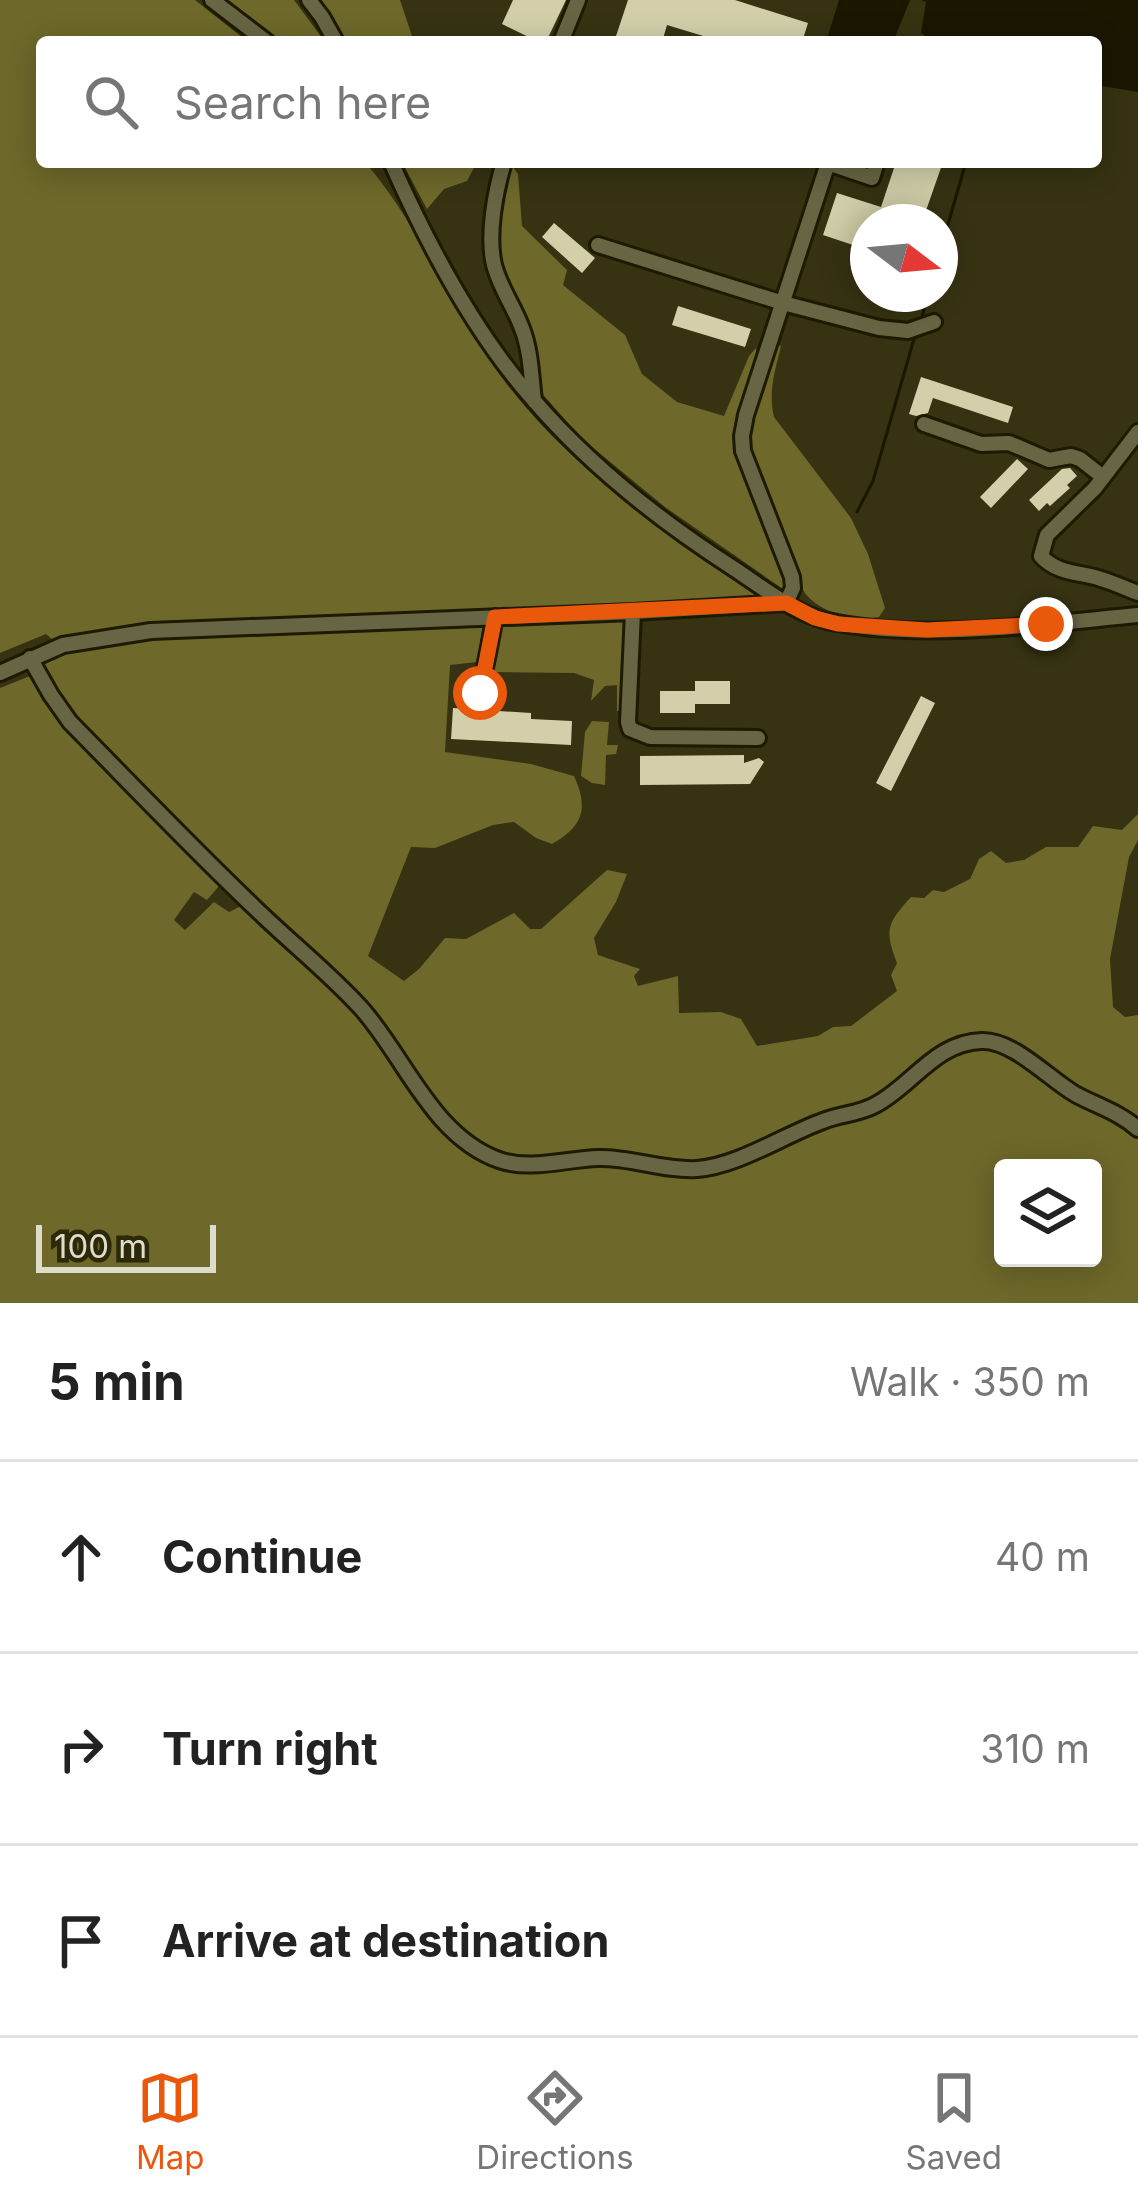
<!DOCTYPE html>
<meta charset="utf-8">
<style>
body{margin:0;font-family:Inter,sans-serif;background:#f6f6f6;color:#222}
.controls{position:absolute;right:36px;bottom:36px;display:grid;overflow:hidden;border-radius:12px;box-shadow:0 6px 30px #0003}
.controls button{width:108px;height:108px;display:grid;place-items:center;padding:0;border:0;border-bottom:3px solid #e0e0e0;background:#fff;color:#222;font:60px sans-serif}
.compass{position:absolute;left:850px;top:204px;width:108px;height:108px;border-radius:50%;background:#fff;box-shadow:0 6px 30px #0003;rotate:106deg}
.scale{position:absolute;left:36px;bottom:30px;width:180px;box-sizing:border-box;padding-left:12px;border:6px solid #deddcb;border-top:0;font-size:33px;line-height:42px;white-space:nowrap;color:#deddcb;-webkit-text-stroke:9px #2c2808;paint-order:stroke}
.stop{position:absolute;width:36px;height:36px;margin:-27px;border:9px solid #ea580c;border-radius:50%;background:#fff}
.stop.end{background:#ea580c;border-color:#fff;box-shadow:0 3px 12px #0008}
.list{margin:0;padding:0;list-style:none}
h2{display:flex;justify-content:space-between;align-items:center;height:156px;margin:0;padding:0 48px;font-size:51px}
h2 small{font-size:39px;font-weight:400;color:#767676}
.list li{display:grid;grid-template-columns:78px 1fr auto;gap:36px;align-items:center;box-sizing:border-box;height:192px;padding:0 48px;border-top:3px solid #e0e0e0}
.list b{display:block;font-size:45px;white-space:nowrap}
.list em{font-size:39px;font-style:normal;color:#767676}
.icon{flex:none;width:66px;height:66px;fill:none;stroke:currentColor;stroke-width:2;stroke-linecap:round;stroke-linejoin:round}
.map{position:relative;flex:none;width:1138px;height:1303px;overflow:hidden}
.search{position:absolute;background:#fff;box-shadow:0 6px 30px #0003;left:36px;right:36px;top:36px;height:132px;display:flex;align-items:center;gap:30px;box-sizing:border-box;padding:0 42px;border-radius:12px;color:#767676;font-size:45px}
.sheet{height:732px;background:#fff}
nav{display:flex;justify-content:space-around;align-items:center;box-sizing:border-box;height:168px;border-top:3px solid #e0e0e0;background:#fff;font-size:33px;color:#767676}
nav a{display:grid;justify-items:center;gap:6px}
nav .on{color:#ea580c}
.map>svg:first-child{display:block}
.forest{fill:#6e682b;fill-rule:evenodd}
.water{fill:#1a1600}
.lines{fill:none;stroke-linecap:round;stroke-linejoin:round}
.stream{stroke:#1a1600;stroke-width:3}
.building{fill:#d2cfaa}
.minor-casing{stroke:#1d1a00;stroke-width:20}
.minor{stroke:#686544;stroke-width:14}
.route{stroke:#ea580c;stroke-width:15}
</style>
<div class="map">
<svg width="1138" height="1303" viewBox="0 0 1138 1303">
<rect width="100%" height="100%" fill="#363212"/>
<!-- forest -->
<path class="forest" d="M 0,0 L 195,0 L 248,42 L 42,42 L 42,162 L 365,162 C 421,227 452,310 503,379 C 570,469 663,530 754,593 L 755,600 L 126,628 L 53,640 L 46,634 L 0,653 Z
M 224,0 L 294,0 L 325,42 L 280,42 Z
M 317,0 L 400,0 L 414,42 L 345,42 L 331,15 Z
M 402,162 L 477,162 L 467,181 L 444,189 L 427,209 Z
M 513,167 L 518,174 L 522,226 L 567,270 L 563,285 L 625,335 L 642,374 L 677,402 L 724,416 L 749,356 L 756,348 L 757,359 L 733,435 L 736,453 C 751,487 789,554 783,589 L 665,507 L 581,438 L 539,390 L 522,314 L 505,274 L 498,238 L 509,169 Z
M 775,344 L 781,346 C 775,371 768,392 774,417 L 851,518 L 868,554 L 885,608 L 879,617 C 854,621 817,613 803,590 L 753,458 C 741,421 763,379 775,344 Z
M 625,618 L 622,711 L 617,711 L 617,685 L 605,686 L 591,701 L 594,680 L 574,673 L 488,672 L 500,622 Z
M 483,623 L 477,662 L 450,665 L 445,752 L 531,764 L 574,776 C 589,809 583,826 552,844 L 536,838 L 514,822 L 493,825 L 435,848 L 411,847 L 368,956 L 404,981 L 419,969 L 445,938 L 466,939 L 514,913 L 530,929 L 541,929 L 607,870 L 627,874 L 616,902 L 594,938 L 598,955 L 640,969 L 634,976 L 638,986 L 678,976 L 679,1013 L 721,1012 L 741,1019 L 757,1046 L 818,1036 L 833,1027 L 851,1026 L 897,991 L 891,975 L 897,963 C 884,929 887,924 911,897 L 924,898 L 933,890 L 944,892 L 970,879 L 979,859 L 991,851 L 1006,863 L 1024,860 L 1046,847 L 1078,847 L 1093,826 L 1122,830 L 1138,814 L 1138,840 L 1129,857 L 1110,959 L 1113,1007 L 1125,1017 L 1138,1015 L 1138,1121 L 1079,1091 L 1016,1047 L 951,1044 L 926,1057 L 873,1101 L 718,1162 L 700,1165 L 504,1158 L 484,1149 L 458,1127 L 441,1109 L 372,1011 L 262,906 L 72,718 L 41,665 L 45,656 L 53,652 L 153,635 Z
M 30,676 L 66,723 L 219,886 L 207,900 L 194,892 L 174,920 L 185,930 L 214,902 L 229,912 L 241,906 L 252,912 L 361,1015 L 480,1156 L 600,1162 L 695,1173 L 843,1118 L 945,1056 L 977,1046 L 998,1049 L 1138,1134 L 1138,1303 L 0,1303 L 0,688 ZM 1003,1168 L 1093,1168 L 1093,1258 L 1003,1258 Z
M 592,721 L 609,722 L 607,745 L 618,745 L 616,754 L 606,755 L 605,785 L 592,783 L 581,776 L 585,732 Z"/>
<!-- water -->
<path class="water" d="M 839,0 L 910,0 L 893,42 L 826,42 Z
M 921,0 L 1138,0 L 1138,92 L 1096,85 L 1096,42 L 934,42 L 921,33 L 926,2 Z"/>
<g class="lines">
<!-- stream -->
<path class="stream" d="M 940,252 L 966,162
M 922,317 L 928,294
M 857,512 L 873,481 L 914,339"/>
</g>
<!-- building -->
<path class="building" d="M 513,0 L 566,0 L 546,42 L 539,42 L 502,24 Z
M 628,0 L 735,0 L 808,23 L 802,42 L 723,42 L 667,25 L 662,42 L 614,42 Z
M 896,162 L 943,162 L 922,222 L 868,222 L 868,250 L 823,235 L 837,193 L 881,207 Z
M 554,223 L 595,258 L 582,273 L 542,237 Z
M 678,306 L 751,329 L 745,347 L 672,325 Z
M 921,377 L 1013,407 L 1008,423 L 933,398 L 928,413 L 916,416 L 909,414 Z
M 1017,459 L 1028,469 L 991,508 L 980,497 Z
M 1070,468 L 1077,476 L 1067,485 L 1070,488 L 1050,506 L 1047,503 L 1039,511 L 1029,500 L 1062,469 Z
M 695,681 L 730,681 L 730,704 L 695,704 L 695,713 L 660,713 L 660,691 L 695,691 Z
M 921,696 L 935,703 L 891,791 L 876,783 Z
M 453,708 L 531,713 L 531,719 L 572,721 L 571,745 L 451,739 Z
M 744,755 L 744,763 L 759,758 L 764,762 L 750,784 L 640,785 L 640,756 Z"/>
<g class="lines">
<!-- minor casing -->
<g class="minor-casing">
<path id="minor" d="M 212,0 L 267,42
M 309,0 L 322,17 L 336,42
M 561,42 L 578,0
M 391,162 C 426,241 474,332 531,397 C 587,463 660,521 733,568 C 765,589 798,617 837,623 C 931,640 1043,624 1138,615
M 504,162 C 495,192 487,235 494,265 C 500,288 513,305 521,326 C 531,350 531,376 534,401
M 825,162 L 872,178 L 877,162
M 598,245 L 783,303 L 879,328 L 908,331 L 934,322
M 924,424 L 981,444 L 1009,443 L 1049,460 L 1071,456 L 1080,459 L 1103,477
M 1138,432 L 1095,488 L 1047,535 L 1041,556 C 1056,573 1077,572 1098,578 C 1112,582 1125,588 1138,593
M 786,603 L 793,588 L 792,577 L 743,451 L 742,436 L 746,415 L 828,163
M 633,612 L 628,722 L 630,729 L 650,737 L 758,738
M 30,658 L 51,695 L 70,722 C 131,784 192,848 255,908 C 290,942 328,972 361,1008 C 405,1057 432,1136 499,1160 C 530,1171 566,1159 598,1158 C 631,1157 664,1171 697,1169 C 738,1166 784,1135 823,1121 C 840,1114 859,1114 875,1105 C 912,1086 935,1042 982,1041 C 1013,1040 1048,1078 1075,1094 C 1097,1106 1119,1112 1138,1129
M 0,673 L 63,645 L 151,631 L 633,612 L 786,603
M 480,693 L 495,617"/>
</g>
<!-- minor -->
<use href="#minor" class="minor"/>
</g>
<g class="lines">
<!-- route -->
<path class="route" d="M 480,693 L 495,617 L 786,603 L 815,618 L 838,624 L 927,630 L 1046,624"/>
</g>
</svg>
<div class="controls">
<button><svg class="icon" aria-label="layers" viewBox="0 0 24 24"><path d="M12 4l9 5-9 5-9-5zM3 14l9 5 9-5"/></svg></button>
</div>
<svg class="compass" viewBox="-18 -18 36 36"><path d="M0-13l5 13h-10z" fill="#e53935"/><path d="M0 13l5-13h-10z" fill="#767676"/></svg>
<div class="scale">100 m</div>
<div class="stop" style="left:480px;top:693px"></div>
<div class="stop end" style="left:1046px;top:624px"></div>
<div class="search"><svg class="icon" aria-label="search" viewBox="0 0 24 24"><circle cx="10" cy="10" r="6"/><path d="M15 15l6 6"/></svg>Search here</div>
</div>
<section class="sheet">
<h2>5 min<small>Walk · 350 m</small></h2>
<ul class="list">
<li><svg class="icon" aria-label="ahead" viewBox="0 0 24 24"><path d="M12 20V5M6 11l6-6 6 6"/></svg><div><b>Continue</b></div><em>40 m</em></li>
<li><svg class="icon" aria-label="right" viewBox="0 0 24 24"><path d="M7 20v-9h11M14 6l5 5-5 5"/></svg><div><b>Turn right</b></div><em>310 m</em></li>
<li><svg class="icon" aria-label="arrive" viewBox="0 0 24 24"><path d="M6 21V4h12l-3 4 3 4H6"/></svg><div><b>Arrive at destination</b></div></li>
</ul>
</section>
<nav>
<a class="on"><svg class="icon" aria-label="map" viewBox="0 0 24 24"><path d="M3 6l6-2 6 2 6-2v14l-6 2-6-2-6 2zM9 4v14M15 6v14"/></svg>Map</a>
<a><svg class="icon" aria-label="directions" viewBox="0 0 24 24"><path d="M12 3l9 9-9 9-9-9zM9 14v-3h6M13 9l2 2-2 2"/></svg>Directions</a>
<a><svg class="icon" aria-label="saved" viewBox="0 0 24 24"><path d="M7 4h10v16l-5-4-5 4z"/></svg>Saved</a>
</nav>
